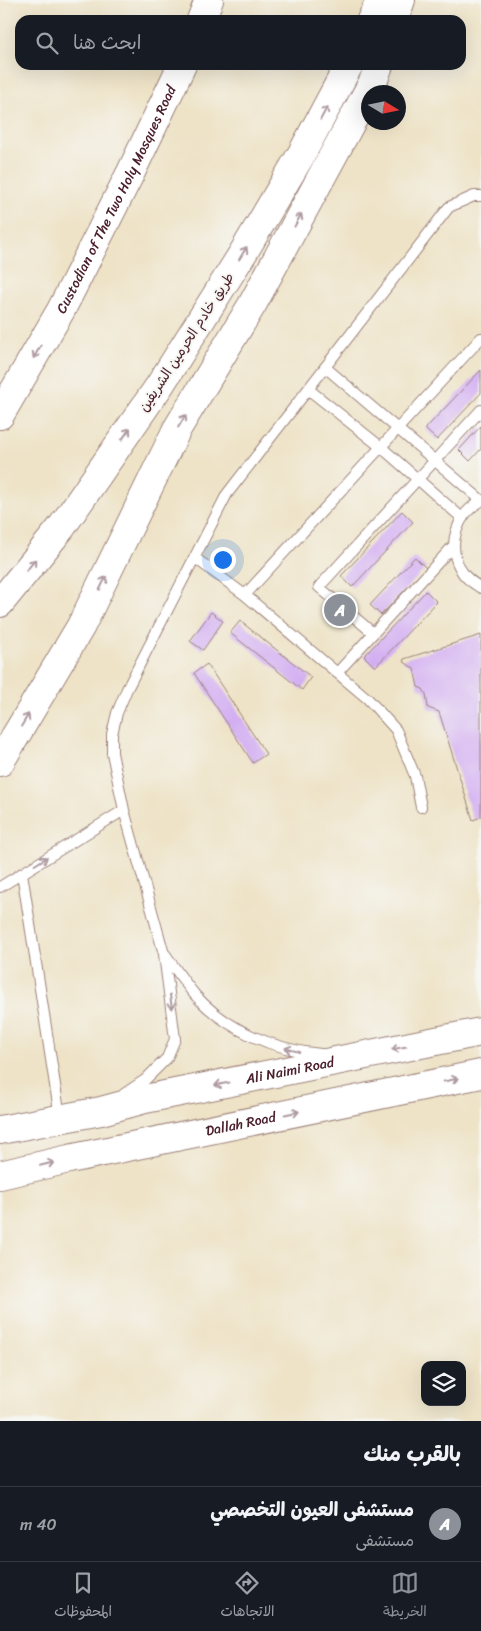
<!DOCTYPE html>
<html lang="ar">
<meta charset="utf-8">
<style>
body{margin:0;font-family:Sriracha,"Playpen Sans Arabic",sans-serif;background:#242831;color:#f1f3f6;direction:rtl}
.controls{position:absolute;right:15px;bottom:15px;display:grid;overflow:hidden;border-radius:10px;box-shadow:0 5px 20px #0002}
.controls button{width:45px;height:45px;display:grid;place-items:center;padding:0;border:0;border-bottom:1px solid #363941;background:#171b24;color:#f1f3f6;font:25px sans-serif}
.compass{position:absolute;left:361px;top:85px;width:45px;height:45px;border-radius:50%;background:#171b24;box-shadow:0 5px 20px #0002;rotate:100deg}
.you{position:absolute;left:222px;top:559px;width:18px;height:18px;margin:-12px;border:4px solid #fff;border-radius:50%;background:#1a73e8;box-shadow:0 0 0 8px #1a73e833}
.badge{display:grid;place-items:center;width:32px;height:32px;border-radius:50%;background:#8c9099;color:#fff;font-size:16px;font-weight:700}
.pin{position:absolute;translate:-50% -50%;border:2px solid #fff;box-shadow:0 1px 5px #0006}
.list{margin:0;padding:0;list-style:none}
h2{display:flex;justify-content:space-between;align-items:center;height:65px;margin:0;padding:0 20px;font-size:21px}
h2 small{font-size:16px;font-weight:400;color:#9ea1a6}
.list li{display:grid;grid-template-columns:32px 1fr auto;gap:15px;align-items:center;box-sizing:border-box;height:75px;padding:0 20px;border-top:1px solid #363941}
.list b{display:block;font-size:19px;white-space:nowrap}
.list p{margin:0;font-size:16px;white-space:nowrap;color:#9ea1a6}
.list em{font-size:16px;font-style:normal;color:#9ea1a6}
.icon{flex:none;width:28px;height:28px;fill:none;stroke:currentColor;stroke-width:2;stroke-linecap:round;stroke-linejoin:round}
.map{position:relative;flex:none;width:481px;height:1421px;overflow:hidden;direction:ltr}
.search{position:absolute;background:#171b24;box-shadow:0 5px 20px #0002;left:15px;right:15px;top:15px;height:55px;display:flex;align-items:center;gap:12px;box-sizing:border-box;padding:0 18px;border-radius:15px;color:#9ea1a6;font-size:19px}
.sheet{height:140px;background:#171b24}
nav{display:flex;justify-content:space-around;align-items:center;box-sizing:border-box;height:70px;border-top:1px solid #363941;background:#171b24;font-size:14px;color:#9ea1a6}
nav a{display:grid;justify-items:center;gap:2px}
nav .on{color:#8c9099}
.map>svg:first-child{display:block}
.building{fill:#d3aff2}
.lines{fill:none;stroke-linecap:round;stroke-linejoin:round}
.lane-casing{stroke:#9c8179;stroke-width:12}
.secondary-casing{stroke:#9c8179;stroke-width:30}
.highway-casing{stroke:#9c8179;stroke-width:30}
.lane{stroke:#fff;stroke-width:10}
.secondary{stroke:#fff;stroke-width:28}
.highway{stroke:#fff;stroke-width:28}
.oneway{stroke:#ae9aa0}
.labels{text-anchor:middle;stroke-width:4;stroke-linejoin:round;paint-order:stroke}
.street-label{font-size:14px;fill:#4a1f2b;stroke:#f6f6f2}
</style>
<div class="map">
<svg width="481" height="1421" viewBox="0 0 481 1421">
<rect width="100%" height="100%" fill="#f6f6f2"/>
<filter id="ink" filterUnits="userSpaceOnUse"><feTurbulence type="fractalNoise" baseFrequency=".02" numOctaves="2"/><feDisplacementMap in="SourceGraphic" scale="10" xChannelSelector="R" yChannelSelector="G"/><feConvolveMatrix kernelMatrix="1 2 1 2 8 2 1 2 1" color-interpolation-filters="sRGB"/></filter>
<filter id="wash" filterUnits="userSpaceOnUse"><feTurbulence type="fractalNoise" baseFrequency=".0096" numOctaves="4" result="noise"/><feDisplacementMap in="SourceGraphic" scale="20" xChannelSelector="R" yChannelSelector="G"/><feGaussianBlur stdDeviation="1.12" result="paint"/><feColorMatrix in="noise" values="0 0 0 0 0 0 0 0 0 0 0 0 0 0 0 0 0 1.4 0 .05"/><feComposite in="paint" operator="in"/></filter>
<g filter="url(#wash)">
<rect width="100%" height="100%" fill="#eee3c7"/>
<g id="blocks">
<!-- building -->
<path class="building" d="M 481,370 L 481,393 L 437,440 L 425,429 Z
M 481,426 L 481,449 L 470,461 L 459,450 Z
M 402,511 L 413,522 L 352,587 L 341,576 Z
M 415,557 L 426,568 L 381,615 L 370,605 Z
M 426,591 L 437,602 L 375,667 L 364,656 Z
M 211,612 L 223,621 L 203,650 L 190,641 Z
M 240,621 L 311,677 L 302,690 L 230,633 Z
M 481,635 L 481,817 L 473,820 L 439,712 L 428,708 L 426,694 L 423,689 L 418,687 L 414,669 L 403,661 L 404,659 Z
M 207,664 L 266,754 L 253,763 L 194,673 Z"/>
</g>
</g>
<g filter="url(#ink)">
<use href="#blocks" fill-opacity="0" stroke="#9c8179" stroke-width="1"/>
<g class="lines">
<!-- lane casing -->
<g class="lane-casing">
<path id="lane" d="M 325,367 L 481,500
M 308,389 L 381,447 L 462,518
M 481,501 C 457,514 446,545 461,570 C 465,578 473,583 481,588
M 195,558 L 245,595 L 368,699 L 396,730 L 415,776 L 421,807
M 245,595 L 481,338
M 373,633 L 319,587 L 481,410
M 337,673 L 454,545
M 22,873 L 60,1117
M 0,887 L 124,810
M 165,954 C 175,968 184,982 195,995 C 227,1030 274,1050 321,1054
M 124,1094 L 145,1080 L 167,1058 L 175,1039 L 164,954 L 124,810 L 112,753 L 112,734 L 117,713 L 127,689 L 227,494 L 449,207 L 474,196 L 481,196"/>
</g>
<!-- secondary casing -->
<g class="secondary-casing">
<g id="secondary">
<path id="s1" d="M 0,1130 L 101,1111 L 145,1099 L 481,1032"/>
<path id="s2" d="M 0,1175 L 69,1159 L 481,1074"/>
</g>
</g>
<!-- highway casing -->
<g class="highway-casing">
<g id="highway">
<path d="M 201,20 L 209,0"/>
<path d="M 371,20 L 381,0"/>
<path d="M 394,20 L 401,0"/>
<path id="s3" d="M 0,415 L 61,310 L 131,172 L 182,65"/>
<path d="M 0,603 L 61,528 L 160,385 L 243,253 L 301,155 L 349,65"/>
<path d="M 0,762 L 81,626 L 177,429 L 252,305 L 373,82 L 379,65"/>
</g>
</g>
<!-- lane -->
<use href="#lane" class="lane"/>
<!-- secondary -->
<use href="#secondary" class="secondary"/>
<!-- highway -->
<use href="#highway" class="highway"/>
</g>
<!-- one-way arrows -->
<defs><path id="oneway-shaft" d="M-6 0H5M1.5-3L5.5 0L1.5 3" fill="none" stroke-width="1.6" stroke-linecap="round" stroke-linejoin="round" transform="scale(1.25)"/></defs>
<g class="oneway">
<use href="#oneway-shaft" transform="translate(324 113) rotate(-62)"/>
<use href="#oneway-shaft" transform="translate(298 220) rotate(-62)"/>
<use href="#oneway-shaft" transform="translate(243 253) rotate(-59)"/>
<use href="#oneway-shaft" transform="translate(37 352) rotate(120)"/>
<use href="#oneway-shaft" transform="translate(182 421) rotate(-59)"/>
<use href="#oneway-shaft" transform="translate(126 434) rotate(-55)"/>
<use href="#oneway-shaft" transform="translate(31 565) rotate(-51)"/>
<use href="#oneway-shaft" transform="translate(103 583) rotate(-64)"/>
<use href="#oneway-shaft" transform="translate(25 720) rotate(-59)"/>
<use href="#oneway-shaft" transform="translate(41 861) rotate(-32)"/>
<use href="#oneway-shaft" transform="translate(171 1002) rotate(82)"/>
<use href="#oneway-shaft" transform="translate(399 1048) rotate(169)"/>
<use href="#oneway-shaft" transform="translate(292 1050) rotate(-165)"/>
<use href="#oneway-shaft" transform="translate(451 1080) rotate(-12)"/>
<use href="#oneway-shaft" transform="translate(222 1084) rotate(169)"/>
<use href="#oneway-shaft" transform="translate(292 1113) rotate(-12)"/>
<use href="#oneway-shaft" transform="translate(47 1164) rotate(-13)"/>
</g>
</g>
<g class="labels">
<!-- street labels -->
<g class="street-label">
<text dy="5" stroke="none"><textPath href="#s3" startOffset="245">Custodian of The Two Holy Mosques Road</textPath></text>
<text transform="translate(186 342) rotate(-57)" y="5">طريق خادم الحرمين الشريفين</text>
<text dy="5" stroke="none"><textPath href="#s1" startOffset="296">Ali Naimi Road</textPath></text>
<text dy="5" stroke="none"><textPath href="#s2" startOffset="246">Dallah Road</textPath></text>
</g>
</g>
</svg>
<div class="controls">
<button><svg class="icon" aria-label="layers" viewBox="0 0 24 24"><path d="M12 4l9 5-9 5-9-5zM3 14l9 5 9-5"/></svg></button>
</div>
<svg class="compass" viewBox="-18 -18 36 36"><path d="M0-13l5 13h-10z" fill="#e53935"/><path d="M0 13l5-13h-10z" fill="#9ea1a6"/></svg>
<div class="you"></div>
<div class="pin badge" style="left:340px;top:610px">A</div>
<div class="search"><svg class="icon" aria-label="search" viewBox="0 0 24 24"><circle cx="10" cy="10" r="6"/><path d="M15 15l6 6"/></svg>ابحث هنا</div>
</div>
<section class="sheet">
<h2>بالقرب منك<small></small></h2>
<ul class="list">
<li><span class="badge">A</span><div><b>مستشفى العيون التخصصي</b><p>مستشفى</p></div><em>40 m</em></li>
</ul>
</section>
<nav>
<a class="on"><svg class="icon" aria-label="map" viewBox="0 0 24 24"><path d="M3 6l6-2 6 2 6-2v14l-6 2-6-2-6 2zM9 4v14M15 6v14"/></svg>الخريطة</a>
<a><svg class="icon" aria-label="directions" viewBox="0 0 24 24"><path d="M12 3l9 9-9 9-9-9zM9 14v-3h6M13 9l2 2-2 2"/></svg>الاتجاهات</a>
<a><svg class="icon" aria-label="saved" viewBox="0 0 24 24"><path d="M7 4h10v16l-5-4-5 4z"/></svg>المحفوظات</a>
</nav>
